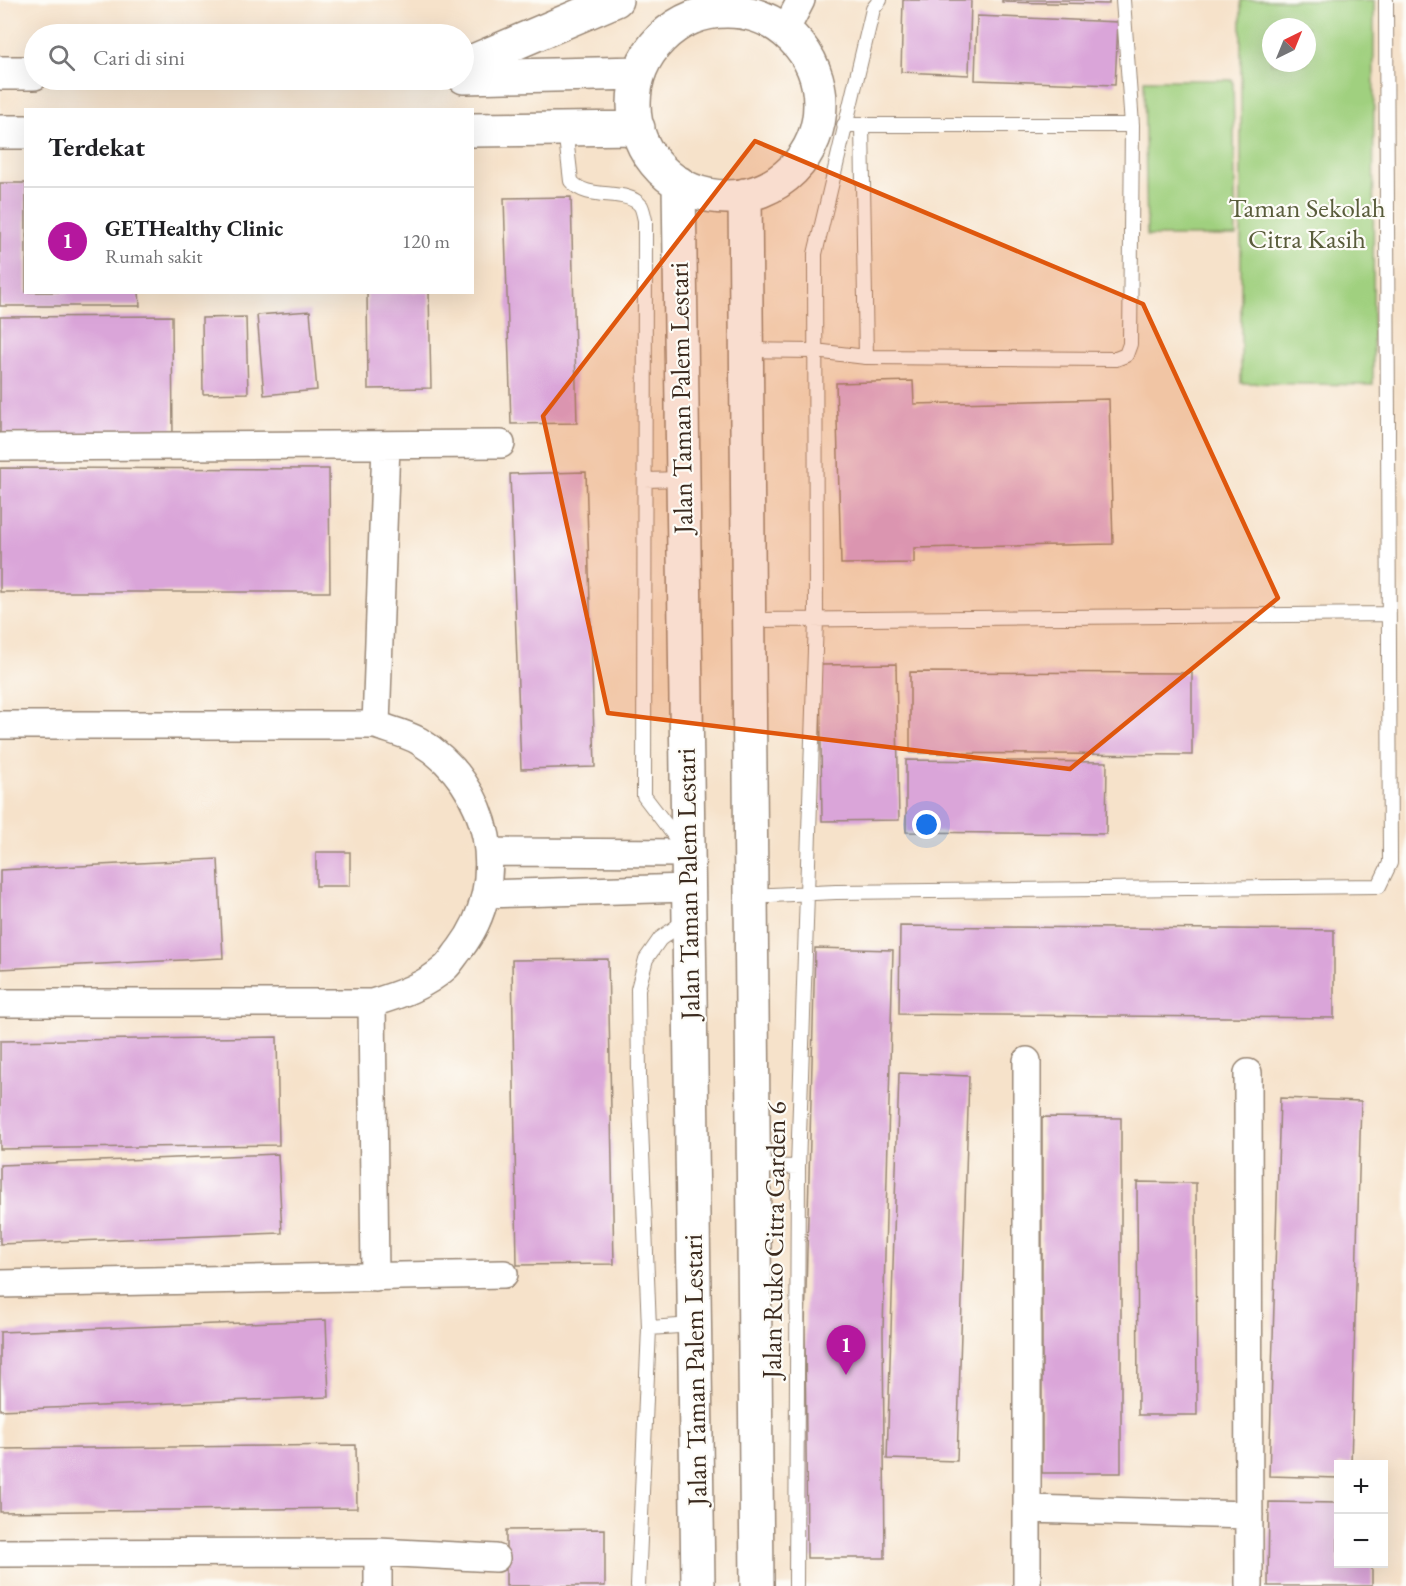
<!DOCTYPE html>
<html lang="id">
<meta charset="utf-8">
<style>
body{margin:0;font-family:"EB Garamond",serif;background:#f6f6f6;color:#202124}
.controls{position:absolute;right:18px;bottom:18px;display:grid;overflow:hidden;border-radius:0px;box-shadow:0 6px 24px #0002}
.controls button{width:54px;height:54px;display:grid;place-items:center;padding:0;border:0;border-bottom:2px solid #e0e0e0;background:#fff;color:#202124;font:30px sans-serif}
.compass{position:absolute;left:1262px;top:18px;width:54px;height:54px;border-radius:50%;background:#fff;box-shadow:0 6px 24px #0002;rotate:43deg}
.you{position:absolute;left:927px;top:825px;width:21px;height:21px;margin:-15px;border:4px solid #fff;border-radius:50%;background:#1a73e8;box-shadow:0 0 0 9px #1a73e833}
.badge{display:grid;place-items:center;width:39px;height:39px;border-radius:50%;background:#b5179e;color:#fff;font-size:20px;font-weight:700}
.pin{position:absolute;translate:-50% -50px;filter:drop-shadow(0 2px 3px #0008)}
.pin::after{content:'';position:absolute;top:32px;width:21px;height:18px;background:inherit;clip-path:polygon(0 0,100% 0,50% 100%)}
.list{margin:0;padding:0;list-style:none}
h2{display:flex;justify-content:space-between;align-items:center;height:78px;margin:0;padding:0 24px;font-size:26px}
h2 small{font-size:20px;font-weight:400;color:#757577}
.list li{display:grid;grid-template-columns:39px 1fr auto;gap:18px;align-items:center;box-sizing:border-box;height:108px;padding:0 24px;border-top:2px solid #e0e0e0}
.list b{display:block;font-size:22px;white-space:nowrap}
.list p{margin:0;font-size:20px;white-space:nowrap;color:#757577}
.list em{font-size:20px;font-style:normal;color:#757577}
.icon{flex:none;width:33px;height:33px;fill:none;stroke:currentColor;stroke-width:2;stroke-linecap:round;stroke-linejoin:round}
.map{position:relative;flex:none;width:1406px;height:1586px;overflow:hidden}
.search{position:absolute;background:#fff;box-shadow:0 6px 24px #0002;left:24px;top:24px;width:450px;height:66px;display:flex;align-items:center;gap:15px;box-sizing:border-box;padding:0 21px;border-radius:33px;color:#757577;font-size:22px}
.panel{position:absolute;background:#fff;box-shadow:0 6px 24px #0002;left:24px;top:108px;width:450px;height:186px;border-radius:0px}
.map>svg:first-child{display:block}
.green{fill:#a0d07f;stroke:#6e7d4e;stroke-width:1.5;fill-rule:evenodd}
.building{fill:#daa5d9}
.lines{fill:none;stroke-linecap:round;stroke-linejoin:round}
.lane-casing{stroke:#988674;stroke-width:16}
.street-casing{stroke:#988674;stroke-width:30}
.secondary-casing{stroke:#988674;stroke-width:36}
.lane{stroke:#fff;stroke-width:14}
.street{stroke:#fff;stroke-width:27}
.secondary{stroke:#fff;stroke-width:33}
.marked{fill:#df570d;fill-opacity:0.2;stroke:#df570d;stroke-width:4.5;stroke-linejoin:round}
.labels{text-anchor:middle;stroke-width:4.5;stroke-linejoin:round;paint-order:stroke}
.park-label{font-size:27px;fill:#595c3b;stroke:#fdfcf7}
.street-label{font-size:27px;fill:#3b2a1e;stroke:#fdfcf7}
</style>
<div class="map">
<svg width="1406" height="1586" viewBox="0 0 1406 1586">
<rect width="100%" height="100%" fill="#fdfcf7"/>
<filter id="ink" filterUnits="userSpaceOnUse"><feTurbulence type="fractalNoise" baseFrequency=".0167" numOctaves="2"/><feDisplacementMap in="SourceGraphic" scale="12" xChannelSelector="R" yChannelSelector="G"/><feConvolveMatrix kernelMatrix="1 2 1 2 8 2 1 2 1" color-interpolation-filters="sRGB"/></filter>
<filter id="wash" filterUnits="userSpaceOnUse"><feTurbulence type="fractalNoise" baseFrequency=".008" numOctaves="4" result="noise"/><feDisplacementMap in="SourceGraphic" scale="24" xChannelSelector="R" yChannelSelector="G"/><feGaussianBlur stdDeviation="1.35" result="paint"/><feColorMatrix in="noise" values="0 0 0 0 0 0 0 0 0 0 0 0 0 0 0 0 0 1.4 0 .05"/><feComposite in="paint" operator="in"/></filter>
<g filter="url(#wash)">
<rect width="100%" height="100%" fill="#f6e2ca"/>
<!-- green -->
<path class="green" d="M 1241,0 L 1374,0 L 1373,385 L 1241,383 ZM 1271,27 L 1307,27 L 1307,63 L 1271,63 Z
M 1144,80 L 1233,80 L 1236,236 L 1147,236 Z"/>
<g id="blocks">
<!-- building -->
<path class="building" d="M 903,0 L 971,0 L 969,75 L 901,72 Z
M 1002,0 L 1109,0 L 1109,4 L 1002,2 Z
M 977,16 L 1118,22 L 1115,85 L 975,80 Z
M 0,183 L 26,183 L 26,292 L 139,292 L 140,306 L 0,306 Z
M 571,197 L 577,423 L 511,424 L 504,198 Z
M 367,292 L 429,292 L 431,388 L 368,389 Z
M 310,311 L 317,390 L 264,395 L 257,315 Z
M 172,316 L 173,440 L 0,440 L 0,317 Z
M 246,317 L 248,393 L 203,394 L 202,318 Z
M 913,381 L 914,404 L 1109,399 L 1113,544 L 914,548 L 914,563 L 841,564 L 836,383 Z
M 0,468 L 329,469 L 330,592 L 0,592 Z
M 586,472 L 595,767 L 521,769 L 510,474 Z
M 896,664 L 899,820 L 822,821 L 820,665 Z
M 910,672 L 1192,673 L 1192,755 L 910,753 Z
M 906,760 L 1107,762 L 1106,834 L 906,832 Z
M 316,852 L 350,852 L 350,886 L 316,886 Z
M 218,859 L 223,958 L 0,969 L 0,870 Z
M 900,926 L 1334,930 L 1334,1018 L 899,1014 Z
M 815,948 L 893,950 L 883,1330 L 885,1558 L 807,1558 L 805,1328 Z
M 608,959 L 614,1264 L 517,1265 L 512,960 Z
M 277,1037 L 279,1145 L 0,1149 L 0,1041 Z
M 899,1073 L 969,1076 L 957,1461 L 887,1459 Z
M 1280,1098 L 1361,1101 L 1351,1464 L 1338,1464 L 1338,1478 L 1269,1476 Z
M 1042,1117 L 1121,1118 L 1121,1473 L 1042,1473 Z
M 278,1154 L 282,1233 L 0,1244 L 0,1165 Z
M 1137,1182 L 1196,1183 L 1197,1415 L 1138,1415 Z
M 326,1320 L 329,1397 L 0,1410 L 0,1332 Z
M 356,1445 L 357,1508 L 0,1512 L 0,1449 Z
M 1269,1502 L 1338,1503 L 1338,1563 L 1372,1564 L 1372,1586 L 1268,1586 Z
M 605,1529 L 605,1586 L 506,1586 L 506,1530 Z"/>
</g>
</g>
<g filter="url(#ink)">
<use href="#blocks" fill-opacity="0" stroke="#988674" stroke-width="1.5"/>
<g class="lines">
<!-- lane casing -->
<g class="lane-casing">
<path id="lane" d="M 844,125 L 1132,125
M 862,125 L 866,357
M 565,129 L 571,181 C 587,202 627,187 641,206 C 643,210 644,216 645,220 L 644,796 L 683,847
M 746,350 L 815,351 L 866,357 L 1116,359 L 1126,355 L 1130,344 L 1132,125 L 1123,0
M 645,480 L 682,479
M 749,620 L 1387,614
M 752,896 L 836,892 L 1379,886 L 1390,863 L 1386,0
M 753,1166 L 798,1167
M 649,1328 L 694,1325
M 638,1586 L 649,1328 L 639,1076 L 638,989 L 646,959 L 660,939 L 686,920
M 796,1586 L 798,1167 L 816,619 L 815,254 L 873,9 L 880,0"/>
</g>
<!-- street casing -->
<g class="street-casing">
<path id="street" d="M 719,11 L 726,0
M 785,31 L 801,0
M 0,447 L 501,444
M 0,725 L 376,725 C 390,730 407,734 419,741 C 492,785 511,882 460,949 C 455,955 451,962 446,967 C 425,986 399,995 372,1003 L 0,1003
M 376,725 L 386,445
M 490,852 L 688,853
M 487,894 L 688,888
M 372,1003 L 375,1277
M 1027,1061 L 1027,1586
M 1248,1073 L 1249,1586
M 0,1284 L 504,1274
M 1028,1509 L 1249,1515
M 378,1552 L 378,1586
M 0,1553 L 378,1552 L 496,1558"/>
</g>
<!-- secondary casing -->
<g class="secondary-casing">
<path id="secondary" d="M634 104a93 93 0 1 1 186 0a93 93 0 1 1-186 0Z
M 464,65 L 616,0
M 0,73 L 34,73
M 464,77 L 639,73
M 472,130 L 638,128
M 0,132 L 26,132
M 679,183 L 698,1586
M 745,195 L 757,1586"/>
</g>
<!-- lane -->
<use href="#lane" class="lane"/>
<!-- street -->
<use href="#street" class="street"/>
<!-- secondary -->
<use href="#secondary" class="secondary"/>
</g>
</g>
<!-- marked area -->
<path class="marked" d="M 755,141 L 1143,304 L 1278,598 L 1070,769 L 608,713 L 543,416 Z"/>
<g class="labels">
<!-- park labels -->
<g class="park-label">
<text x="1307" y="217">Taman Sekolah<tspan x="1307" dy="31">Citra Kasih</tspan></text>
</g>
<!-- street labels -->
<g class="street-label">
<text transform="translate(681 398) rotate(-91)" y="9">Jalan Taman Palem Lestari</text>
<text transform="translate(688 884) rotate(-91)" y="9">Jalan Taman Palem Lestari</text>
<text transform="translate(774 1240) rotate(-89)" y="9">Jalan Ruko Citra Garden 6</text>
<text transform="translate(695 1370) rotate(-91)" y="9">Jalan Taman Palem Lestari</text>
</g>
</g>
</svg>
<div class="controls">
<button>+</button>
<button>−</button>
</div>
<svg class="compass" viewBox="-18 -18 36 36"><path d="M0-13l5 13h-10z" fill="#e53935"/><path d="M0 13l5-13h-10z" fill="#757577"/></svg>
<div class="you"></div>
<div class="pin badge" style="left:846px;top:1375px">1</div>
<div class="search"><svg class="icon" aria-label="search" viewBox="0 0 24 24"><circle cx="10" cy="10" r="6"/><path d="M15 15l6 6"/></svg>Cari di sini</div>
<section class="panel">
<h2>Terdekat<small></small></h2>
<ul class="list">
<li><span class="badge">1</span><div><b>GETHealthy Clinic</b><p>Rumah sakit</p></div><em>120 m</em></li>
</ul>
</section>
</div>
